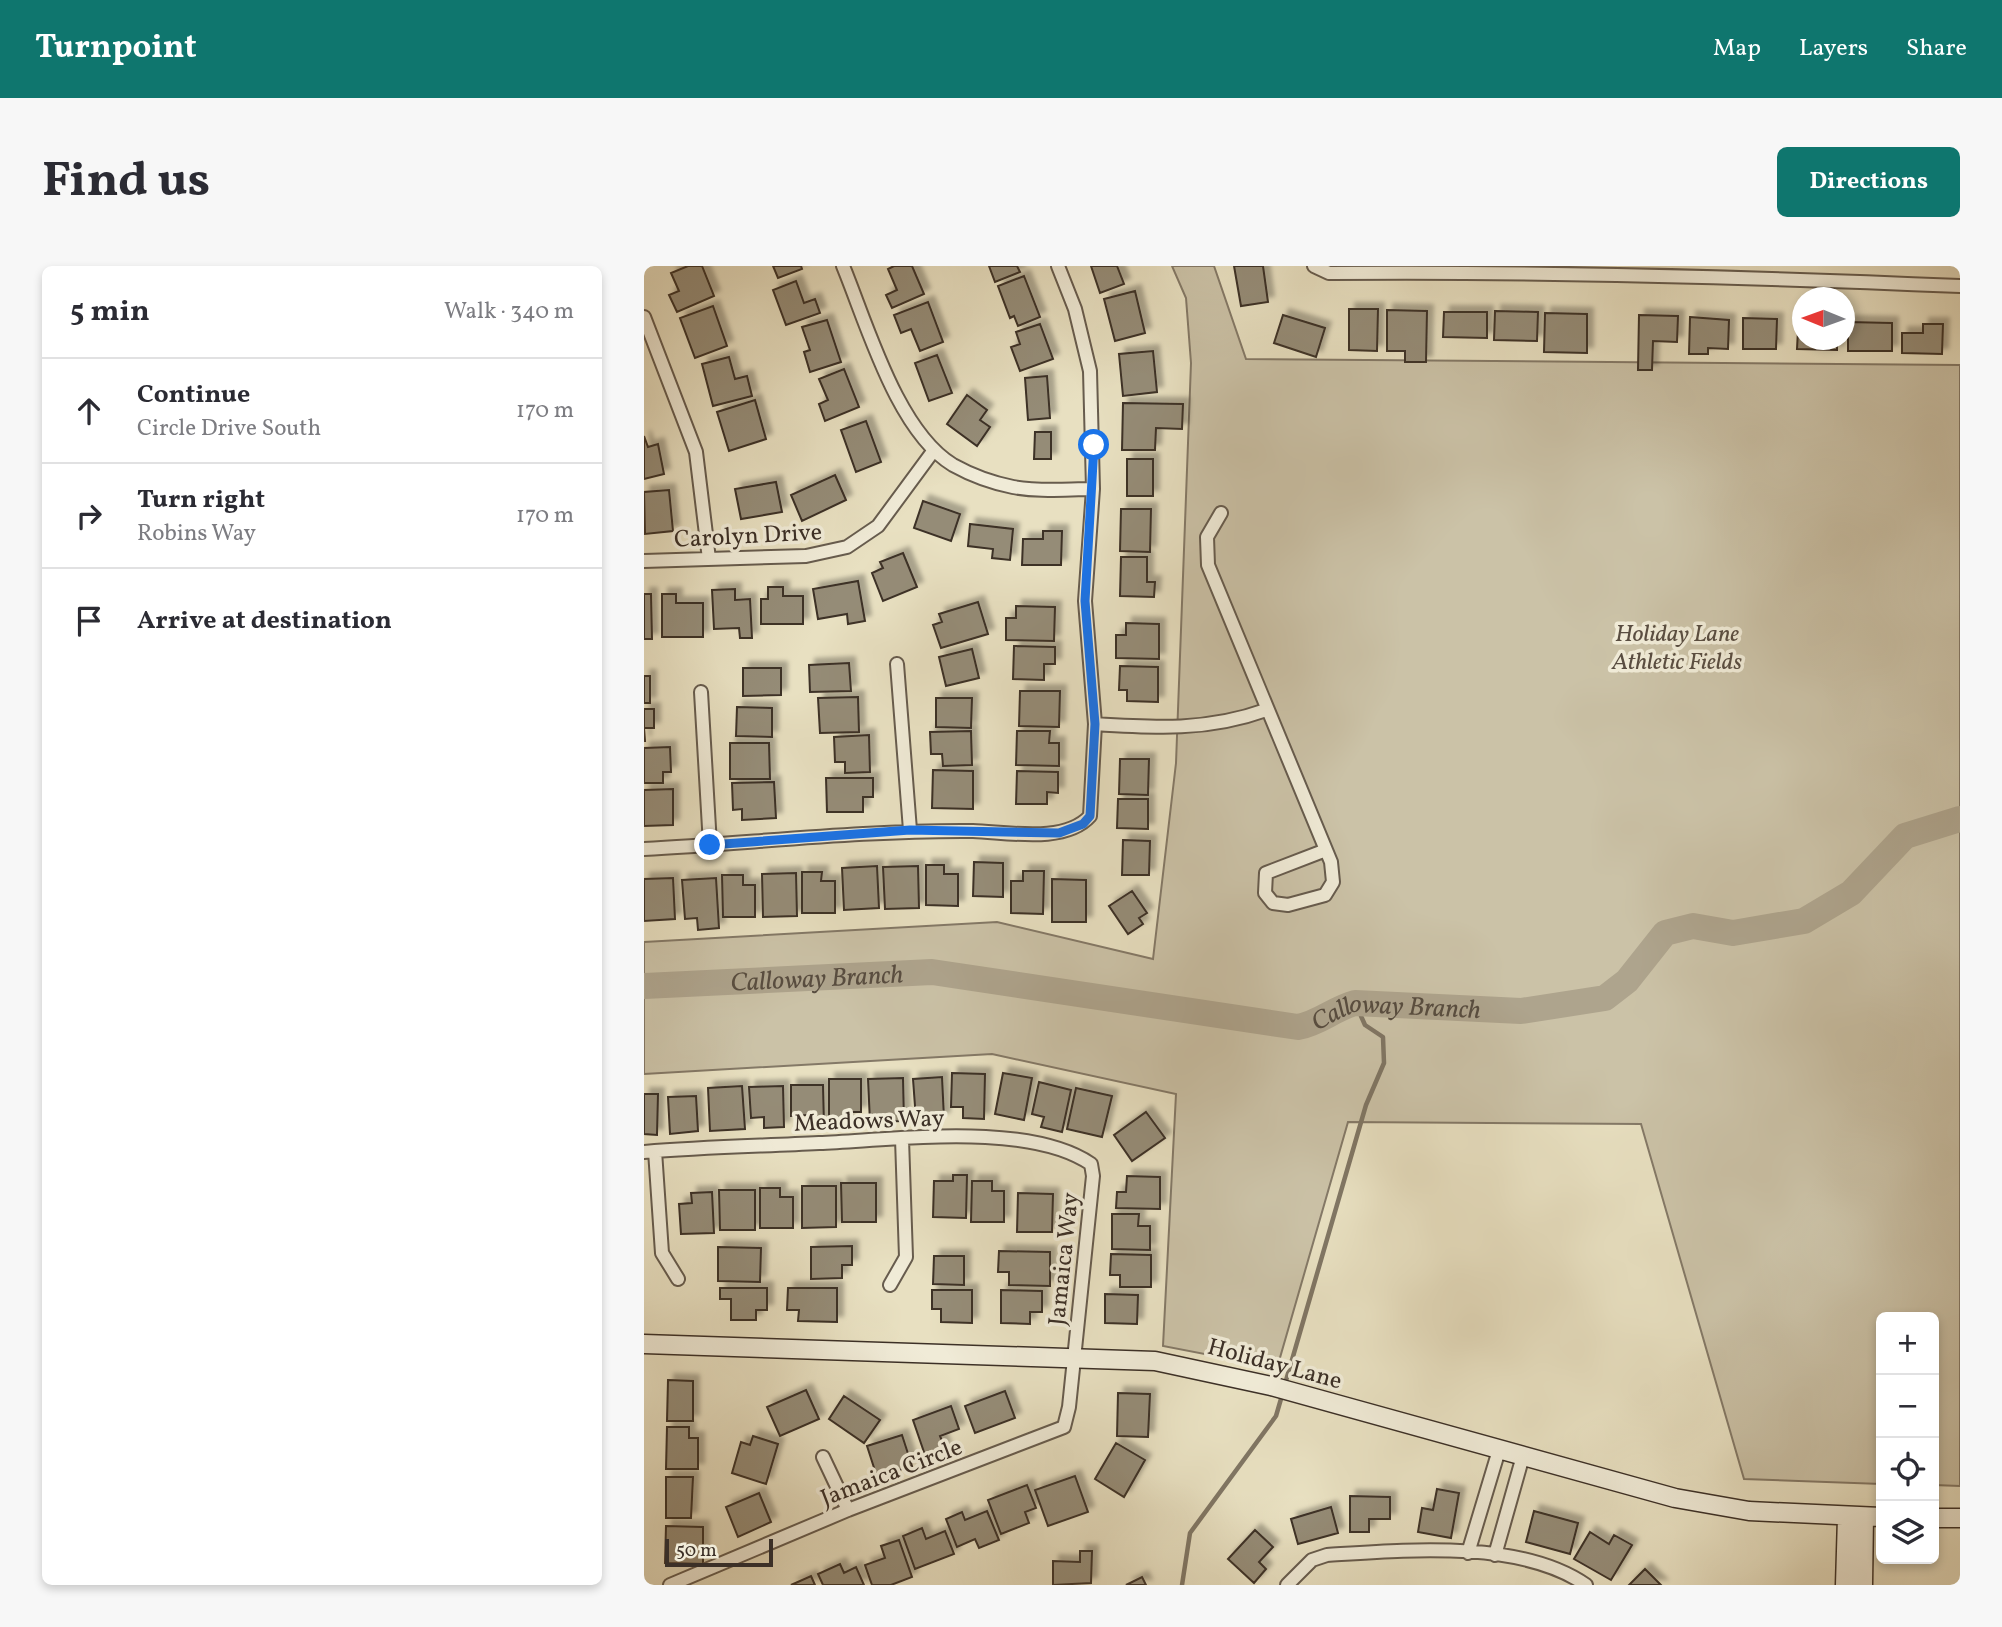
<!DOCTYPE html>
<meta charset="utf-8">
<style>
body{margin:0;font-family:Vollkorn,serif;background:#f7f7f7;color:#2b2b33}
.controls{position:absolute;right:21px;bottom:21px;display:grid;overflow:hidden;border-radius:10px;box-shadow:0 4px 10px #0003}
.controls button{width:63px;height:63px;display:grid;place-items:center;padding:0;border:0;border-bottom:2px solid #e1e1e2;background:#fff;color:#2b2b33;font:35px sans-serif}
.compass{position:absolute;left:1148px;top:21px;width:63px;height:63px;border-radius:50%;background:#fff;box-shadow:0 4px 10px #0003;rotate:271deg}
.scale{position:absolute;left:21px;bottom:18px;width:108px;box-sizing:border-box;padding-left:7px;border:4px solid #3c3027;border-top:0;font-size:19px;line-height:24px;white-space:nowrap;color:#3c3027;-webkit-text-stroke:5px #f0ebd7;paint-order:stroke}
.stop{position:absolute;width:21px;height:21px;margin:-16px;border:5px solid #1a73e8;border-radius:50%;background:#fff}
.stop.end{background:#1a73e8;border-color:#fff;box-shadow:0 2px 7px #0008}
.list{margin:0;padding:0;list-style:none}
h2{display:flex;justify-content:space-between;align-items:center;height:91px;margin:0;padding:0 28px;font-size:30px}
h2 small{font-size:23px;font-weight:400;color:#7c7c81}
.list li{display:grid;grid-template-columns:46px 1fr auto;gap:21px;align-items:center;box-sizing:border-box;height:105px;padding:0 28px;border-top:2px solid #e1e1e2}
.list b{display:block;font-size:26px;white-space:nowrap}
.list p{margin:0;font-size:23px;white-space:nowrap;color:#7c7c81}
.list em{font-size:23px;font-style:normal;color:#7c7c81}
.icon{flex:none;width:38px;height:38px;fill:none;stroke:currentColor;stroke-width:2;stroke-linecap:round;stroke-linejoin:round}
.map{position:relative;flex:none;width:1316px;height:1319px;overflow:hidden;border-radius:10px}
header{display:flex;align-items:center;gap:42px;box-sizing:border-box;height:98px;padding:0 35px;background:#0f766e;color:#fff}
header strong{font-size:33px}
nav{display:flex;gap:38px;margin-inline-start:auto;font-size:24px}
.intro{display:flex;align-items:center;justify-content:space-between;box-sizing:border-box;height:168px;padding:0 42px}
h1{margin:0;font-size:49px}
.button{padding:18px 32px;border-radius:10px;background:#0f766e;color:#fff;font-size:24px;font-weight:700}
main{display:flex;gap:42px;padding:0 42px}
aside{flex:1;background:#fff;border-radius:10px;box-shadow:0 4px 10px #0003}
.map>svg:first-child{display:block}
.green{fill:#cbc2a7;stroke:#847967;stroke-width:2}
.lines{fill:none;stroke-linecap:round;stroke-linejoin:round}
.stream{stroke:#807664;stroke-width:4.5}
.river{stroke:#aea48d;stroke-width:26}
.building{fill:#958c77;stroke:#3c3027;stroke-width:2;filter:url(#shadow)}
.street-casing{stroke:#675c4e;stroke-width:16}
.secondary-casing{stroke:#3c3027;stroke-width:21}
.street{stroke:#f0ebd7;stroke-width:12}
.secondary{stroke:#f0ebd7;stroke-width:18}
.route{stroke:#1a73e8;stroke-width:9}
.labels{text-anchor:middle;stroke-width:7;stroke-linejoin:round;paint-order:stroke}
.street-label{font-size:24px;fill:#3c3027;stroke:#f0ebd7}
.park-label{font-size:24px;font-style:italic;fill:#594d41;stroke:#f0ebd7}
.water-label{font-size:26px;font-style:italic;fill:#584d40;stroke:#f0ebd7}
</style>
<header>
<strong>Turnpoint</strong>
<nav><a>Map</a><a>Layers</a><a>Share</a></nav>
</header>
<div class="intro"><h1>Find us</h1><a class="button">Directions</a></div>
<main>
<aside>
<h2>5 min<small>Walk · 340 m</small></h2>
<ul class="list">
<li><svg class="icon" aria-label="ahead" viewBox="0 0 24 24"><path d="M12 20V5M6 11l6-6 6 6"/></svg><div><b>Continue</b><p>Circle Drive South</p></div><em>170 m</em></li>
<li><svg class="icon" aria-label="right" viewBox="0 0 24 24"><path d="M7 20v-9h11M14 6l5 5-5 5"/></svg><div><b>Turn right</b><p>Robins Way</p></div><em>170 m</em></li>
<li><svg class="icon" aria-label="arrive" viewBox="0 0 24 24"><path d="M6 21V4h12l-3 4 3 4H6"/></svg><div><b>Arrive at destination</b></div></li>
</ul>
</aside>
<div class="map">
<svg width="1316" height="1319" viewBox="0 0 1316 1319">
<defs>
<filter id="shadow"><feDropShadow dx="6" dy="-6" stdDeviation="2" flood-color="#0004"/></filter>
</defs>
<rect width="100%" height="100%" fill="#e8e0c1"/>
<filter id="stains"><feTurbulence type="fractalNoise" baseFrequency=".00286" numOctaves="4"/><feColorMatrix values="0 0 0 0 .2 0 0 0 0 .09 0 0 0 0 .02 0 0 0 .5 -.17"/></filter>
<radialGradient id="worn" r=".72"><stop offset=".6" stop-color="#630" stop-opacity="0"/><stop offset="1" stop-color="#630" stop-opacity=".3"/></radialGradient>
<!-- green -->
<path class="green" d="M 528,0 L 570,0 L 602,93 L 1316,99 L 1316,1220 L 1290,1219 L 1290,1051 L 1237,1051 L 1237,1218 L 1100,1213 L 997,858 L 704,856 L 633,1102 L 519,1080 L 532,828 L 348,788 L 0,808 L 0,676 L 353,656 L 509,693 L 532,497 L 547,97 L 542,32 Z"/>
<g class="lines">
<!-- stream -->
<path class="stream" d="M 641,1118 L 722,839 L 740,797 L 739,771 L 721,759 L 717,750 L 724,737
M 538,1319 L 546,1267 L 632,1150 L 639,1126"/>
<!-- river -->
<path class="river" id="s1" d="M 0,720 L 288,706 L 654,761 C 676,757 689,743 711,737 L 877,745 L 961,732 L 983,715 L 1021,667 L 1049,660 L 1089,667 L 1160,655 L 1207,627 L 1261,570 L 1316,553"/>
</g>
<!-- building -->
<path class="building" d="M 44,0 L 58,0 L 70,30 L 33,46 L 25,29 L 35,25 L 27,7 Z
M 129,0 L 157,0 L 158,3 L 134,12 Z
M 250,0 L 268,0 L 280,28 L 248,42 L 242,29 L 253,24 L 244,3 Z
M 345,0 L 373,0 L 376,6 L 351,16 Z
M 447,0 L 473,0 L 480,18 L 456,27 Z
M 590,0 L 619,0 L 624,36 L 597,40 Z
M 380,10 L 396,51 L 374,60 L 370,50 L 366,52 L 354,20 Z
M 152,15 L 160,37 L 171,33 L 176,47 L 142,59 L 129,24 Z
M 491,25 L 501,67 L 471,75 L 460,33 Z
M 284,36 L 299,76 L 276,85 L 267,63 L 257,67 L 250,49 Z
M 69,40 L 83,80 L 51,92 L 36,52 Z
M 705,43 L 734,43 L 733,85 L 705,84 Z
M 743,44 L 783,45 L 782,96 L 761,96 L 761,85 L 743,85 Z
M 851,45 L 894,46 L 893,75 L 850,74 Z
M 800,46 L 843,46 L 843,72 L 799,71 Z
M 901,47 L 943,48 L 943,87 L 900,86 Z
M 639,49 L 681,62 L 672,91 L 630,77 Z
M 995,49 L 1034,50 L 1033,76 L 1009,75 L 1008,104 L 994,104 Z
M 1046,51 L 1085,54 L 1084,83 L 1064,82 L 1064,88 L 1045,88 Z
M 1099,52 L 1133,53 L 1132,83 L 1099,83 Z
M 183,54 L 197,96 L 166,106 L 160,86 L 166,84 L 158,61 Z
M 1204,56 L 1248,57 L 1248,85 L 1204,85 Z
M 396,58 L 409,93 L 376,105 L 367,81 L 376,78 L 372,66 Z
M 1279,58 L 1299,58 L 1298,88 L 1258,87 L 1258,67 L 1279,67 Z
M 1154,64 L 1158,65 L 1158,74 L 1193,74 L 1193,84 L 1153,83 Z
M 509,85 L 513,126 L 479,130 L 475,88 Z
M 293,89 L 308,127 L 285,135 L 271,97 Z
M 85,91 L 91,113 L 103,110 L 108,130 L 69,140 L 58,98 Z
M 200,103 L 215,141 L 181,155 L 175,138 L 184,134 L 175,113 Z
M 403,110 L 406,152 L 384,154 L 381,112 Z
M 323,129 L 343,144 L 336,154 L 346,161 L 333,180 L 303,158 Z
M 111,134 L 122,173 L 85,185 L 73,146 Z
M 479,137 L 539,138 L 538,163 L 512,162 L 511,184 L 478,184 Z
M 222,155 L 237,196 L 212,206 L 197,164 Z
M 391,166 L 407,166 L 407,193 L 390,193 Z
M 0,170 L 4,181 L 14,178 L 20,208 L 0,213 Z
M 483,193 L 509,193 L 509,230 L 483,230 Z
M 191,209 L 202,234 L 158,255 L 147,229 Z
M 132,216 L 138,246 L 97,253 L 91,223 Z
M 25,224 L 29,265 L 1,268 L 0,226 Z
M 279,235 L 316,248 L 307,275 L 270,262 Z
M 477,243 L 507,243 L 506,286 L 476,285 Z
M 326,258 L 369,263 L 366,294 L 348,292 L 349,283 L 324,280 Z
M 399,265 L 418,265 L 417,299 L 378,299 L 379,273 L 399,273 Z
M 259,287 L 273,321 L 239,335 L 228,307 L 239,302 L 236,296 Z
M 477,291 L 503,291 L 503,316 L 511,316 L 510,331 L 476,330 Z
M 214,315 L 221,355 L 204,358 L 203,348 L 174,353 L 169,323 Z
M 124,321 L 139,321 L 139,330 L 159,330 L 159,358 L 117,358 L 117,333 L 124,333 Z
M 91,323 L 91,334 L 106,333 L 108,372 L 96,372 L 95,362 L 70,363 L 68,324 Z
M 0,328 L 7,328 L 8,373 L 0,373 Z
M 18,328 L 32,328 L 32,337 L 59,337 L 59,371 L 18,371 Z
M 334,336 L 344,368 L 297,382 L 289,359 L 298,356 L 295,348 Z
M 372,340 L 411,341 L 410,375 L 362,374 L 362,352 L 372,352 Z
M 482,357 L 515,358 L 515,393 L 472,392 L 472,369 L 482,369 Z
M 370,380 L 411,381 L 411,398 L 400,398 L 400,414 L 369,413 Z
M 328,383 L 335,412 L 302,420 L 295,391 Z
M 205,397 L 207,425 L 166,426 L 165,399 Z
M 476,400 L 514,401 L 514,436 L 483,435 L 483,424 L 475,424 Z
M 99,402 L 137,402 L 137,429 L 99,430 Z
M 0,410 L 6,410 L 6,437 L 0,437 Z
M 376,425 L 416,425 L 415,461 L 375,460 Z
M 214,431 L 215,466 L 176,467 L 174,432 Z
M 292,432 L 328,432 L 327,462 L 292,461 Z
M 93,441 L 128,442 L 128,471 L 92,470 Z
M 0,443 L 10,443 L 10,462 L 0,462 L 1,475 L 0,475 Z
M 327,465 L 328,499 L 299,500 L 298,488 L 287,488 L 286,466 Z
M 373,465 L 406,465 L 405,477 L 415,477 L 415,500 L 372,499 Z
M 225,469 L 226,506 L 201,507 L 201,496 L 191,496 L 190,471 Z
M 86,477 L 125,477 L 126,513 L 86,513 Z
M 26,481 L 27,506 L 19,506 L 19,517 L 0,517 L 0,482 Z
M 476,493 L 505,493 L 504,529 L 475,528 Z
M 289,504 L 329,505 L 329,543 L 288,542 Z
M 373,505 L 414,506 L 414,527 L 403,526 L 403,538 L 372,538 Z
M 182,512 L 229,512 L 229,531 L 219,531 L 219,546 L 183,546 Z
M 130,516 L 132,552 L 98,554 L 98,543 L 89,544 L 88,517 Z
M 29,523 L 29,559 L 0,560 L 0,524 Z
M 474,533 L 504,533 L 504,563 L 473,562 Z
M 479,574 L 506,575 L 505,609 L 478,609 Z
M 330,596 L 359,597 L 359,631 L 329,630 Z
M 282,599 L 300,599 L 300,608 L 314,608 L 314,640 L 282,639 Z
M 233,600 L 235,642 L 200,644 L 198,602 Z
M 274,600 L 275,642 L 241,643 L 239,601 Z
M 379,605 L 400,605 L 399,648 L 367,647 L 367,615 L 379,615 Z
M 158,606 L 178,606 L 177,615 L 191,615 L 191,647 L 158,647 Z
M 152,607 L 153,650 L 119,651 L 118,608 Z
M 78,609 L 99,609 L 99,619 L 111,619 L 111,651 L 79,651 Z
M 29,612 L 31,653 L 0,655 L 0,613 Z
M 72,612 L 75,662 L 54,664 L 53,652 L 41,653 L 38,614 Z
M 408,613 L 442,614 L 442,656 L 408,656 Z
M 488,625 L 503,647 L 495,652 L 499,658 L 484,668 L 465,640 Z
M 308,807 L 341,808 L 340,853 L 319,852 L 319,841 L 307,841 Z
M 359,807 L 388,812 L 380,854 L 351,848 Z
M 298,811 L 300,852 L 272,854 L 269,813 Z
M 259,812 L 260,855 L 226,856 L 224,813 Z
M 185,813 L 217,813 L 217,846 L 203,846 L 203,857 L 185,858 Z
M 395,816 L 427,824 L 418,866 L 397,861 L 400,851 L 388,848 Z
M 147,819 L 179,819 L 180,859 L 164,859 L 164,849 L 147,850 Z
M 98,820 L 101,863 L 66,865 L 64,822 Z
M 139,820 L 140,861 L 120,862 L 120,851 L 107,852 L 105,821 Z
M 432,822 L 468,830 L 458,871 L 423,863 Z
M 0,828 L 14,828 L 13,869 L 0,868 Z
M 52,830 L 54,865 L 26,868 L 24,831 Z
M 502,846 L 521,872 L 488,895 L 470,869 Z
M 309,909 L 323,909 L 322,952 L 289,951 L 290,915 L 309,915 Z
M 483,910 L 516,911 L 516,943 L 472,942 L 473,926 L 482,926 Z
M 328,915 L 348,915 L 348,925 L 360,925 L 360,956 L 327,956 Z
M 197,917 L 232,917 L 232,956 L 198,956 Z
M 158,920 L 192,920 L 192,961 L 158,962 Z
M 116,922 L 136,922 L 136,931 L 149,931 L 149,962 L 116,962 Z
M 75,924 L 111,924 L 111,964 L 76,964 Z
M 68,926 L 70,967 L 37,968 L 35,938 L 48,937 L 47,927 Z
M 374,927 L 409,928 L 408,966 L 373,966 Z
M 468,948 L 495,948 L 494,960 L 506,960 L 506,984 L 468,983 Z
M 208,980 L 208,999 L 198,999 L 198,1012 L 167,1013 L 167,981 Z
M 74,981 L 117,982 L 116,1016 L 74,1015 Z
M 355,985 L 406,986 L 406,1020 L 365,1019 L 365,1006 L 354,1006 Z
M 467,988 L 507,989 L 507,1021 L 476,1021 L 476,1009 L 466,1009 Z
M 290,990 L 320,990 L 320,1019 L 289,1018 Z
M 76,1022 L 123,1022 L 123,1044 L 112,1044 L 112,1054 L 87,1054 L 87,1033 L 76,1033 Z
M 144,1022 L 193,1022 L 193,1056 L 154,1055 L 155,1044 L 143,1044 Z
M 288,1024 L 328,1024 L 328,1057 L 297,1056 L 297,1043 L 288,1043 Z
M 357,1024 L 398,1025 L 398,1046 L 386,1046 L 386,1058 L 357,1057 Z
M 461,1028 L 494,1029 L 493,1058 L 461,1057 Z
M 24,1114 L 49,1115 L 49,1155 L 23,1155 Z
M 162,1124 L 175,1153 L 136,1170 L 123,1141 Z
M 361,1125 L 371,1152 L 331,1167 L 321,1140 Z
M 474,1127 L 506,1128 L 504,1171 L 473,1170 Z
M 200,1130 L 236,1154 L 220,1177 L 185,1153 Z
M 307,1140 L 315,1163 L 296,1170 L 301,1182 L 281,1189 L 269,1154 Z
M 23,1161 L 45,1161 L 45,1172 L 54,1172 L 54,1203 L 22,1203 Z
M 258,1169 L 268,1200 L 233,1211 L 223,1180 Z
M 109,1170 L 134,1178 L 122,1218 L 88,1207 L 97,1176 L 106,1179 Z
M 472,1177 L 501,1194 L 480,1231 L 451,1213 Z
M 431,1210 L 444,1246 L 404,1260 L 391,1224 Z
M 22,1211 L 49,1211 L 47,1252 L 22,1252 Z
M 383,1219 L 392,1242 L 381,1246 L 385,1257 L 357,1268 L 344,1234 Z
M 793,1223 L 815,1227 L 807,1272 L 774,1266 L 778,1242 L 789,1244 Z
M 115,1227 L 127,1256 L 94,1271 L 82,1241 Z
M 706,1230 L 746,1231 L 746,1253 L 725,1253 L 725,1266 L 706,1266 Z
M 687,1241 L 694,1267 L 654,1278 L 647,1253 Z
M 343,1245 L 355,1274 L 335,1282 L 331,1273 L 313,1281 L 302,1253 L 318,1246 L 321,1254 Z
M 890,1245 L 934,1257 L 926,1288 L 882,1276 Z
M 22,1260 L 59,1261 L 59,1298 L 21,1297 Z
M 278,1262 L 282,1273 L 301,1265 L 310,1288 L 271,1303 L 259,1270 Z
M 611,1264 L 629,1281 L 615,1296 L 622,1303 L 610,1317 L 584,1293 Z
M 946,1266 L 965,1278 L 970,1269 L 988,1279 L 967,1314 L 930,1293 Z
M 255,1274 L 268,1311 L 247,1319 L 228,1319 L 221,1299 L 241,1292 L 237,1280 Z
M 436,1285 L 448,1285 L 447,1317 L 409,1319 L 409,1295 L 436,1296 Z
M 196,1298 L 200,1307 L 212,1301 L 220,1319 L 179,1319 L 174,1308 Z
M 1001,1303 L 1017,1319 L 985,1319 Z
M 167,1310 L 171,1319 L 147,1319 Z
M 498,1311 L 502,1319 L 482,1319 Z"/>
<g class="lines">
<!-- street casing -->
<g class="street-casing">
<path id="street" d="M 199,0 C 223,58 253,165 309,199 C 327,209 349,217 369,221 C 395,226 423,223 449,223
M 670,0 L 685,7 C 895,5 1106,11 1316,20
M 0,51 L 52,186 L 65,293
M 577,247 L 563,271 L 564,299 L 687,596 L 689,616 L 681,629 L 644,639 L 629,637 L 621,627 L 622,607 L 682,584
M 0,295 L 162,290 L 203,281 L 234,260 L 290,184
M 253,398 L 266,564
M 57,426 L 66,579
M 451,458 C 511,462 564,465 622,444
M 0,583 C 110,577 219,564 329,565 C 363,566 421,578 446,550 L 451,458 L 441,335 L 449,223 L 446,105 L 431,43 L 414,0
M 11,885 L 18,987 L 34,1013
M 0,886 C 58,881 117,880 175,877 C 250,874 384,855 447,898 L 449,910 L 425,1141 L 420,1161 L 204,1244 L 26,1319
M 246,1019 L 262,991 L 258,873
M 179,1191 L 204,1244
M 824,1287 L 855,1184
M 851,1289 L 879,1190
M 643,1319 L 668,1294 L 683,1289 C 760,1284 876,1273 942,1319"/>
</g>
<!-- secondary casing -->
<g class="secondary-casing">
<path id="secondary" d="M 0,1078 L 511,1095 L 627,1120 L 1031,1232 L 1105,1245 L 1237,1251
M 1290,1252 L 1316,1252
M 1201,1319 L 1203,1251
M 1219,1319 L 1220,1251"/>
</g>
<!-- street -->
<use href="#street" class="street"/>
<!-- secondary -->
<use href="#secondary" class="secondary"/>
</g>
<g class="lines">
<!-- route -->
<path class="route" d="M 66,579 L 266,564 L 415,567 L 439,558 L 446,550 L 451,458 L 441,335 L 450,179"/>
</g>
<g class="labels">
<!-- street labels -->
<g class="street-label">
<text transform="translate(104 269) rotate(-3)" y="8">Carolyn Drive</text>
<text transform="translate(225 854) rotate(-2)" y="8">Meadows Way</text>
<text transform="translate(419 993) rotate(-84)" y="8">Jamaica Way</text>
<text transform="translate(631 1097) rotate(15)" y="8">Holiday Lane</text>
<text transform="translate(247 1206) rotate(-21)" y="8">Jamaica Circle</text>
</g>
<!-- park labels -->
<g class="park-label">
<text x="1033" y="375">Holiday Lane<tspan x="1033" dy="28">Athletic Fields</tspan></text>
</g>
<!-- water labels -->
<g class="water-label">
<text dy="9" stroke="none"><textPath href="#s1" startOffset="173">Calloway Branch</textPath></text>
<text dy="9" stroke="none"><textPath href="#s1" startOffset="760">Calloway Branch</textPath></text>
</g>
</g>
<rect width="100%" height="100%" filter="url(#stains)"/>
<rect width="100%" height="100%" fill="url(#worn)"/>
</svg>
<div class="controls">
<button>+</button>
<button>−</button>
<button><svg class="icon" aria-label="locate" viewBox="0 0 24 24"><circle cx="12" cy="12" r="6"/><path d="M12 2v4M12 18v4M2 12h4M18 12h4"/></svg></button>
<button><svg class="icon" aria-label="layers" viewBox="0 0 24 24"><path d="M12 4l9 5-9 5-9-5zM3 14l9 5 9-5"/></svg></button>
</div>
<svg class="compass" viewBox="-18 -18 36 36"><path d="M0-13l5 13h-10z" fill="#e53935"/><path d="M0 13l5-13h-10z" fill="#7c7c81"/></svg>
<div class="scale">50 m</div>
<div class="stop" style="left:450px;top:179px"></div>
<div class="stop end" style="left:66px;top:579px"></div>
</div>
</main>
